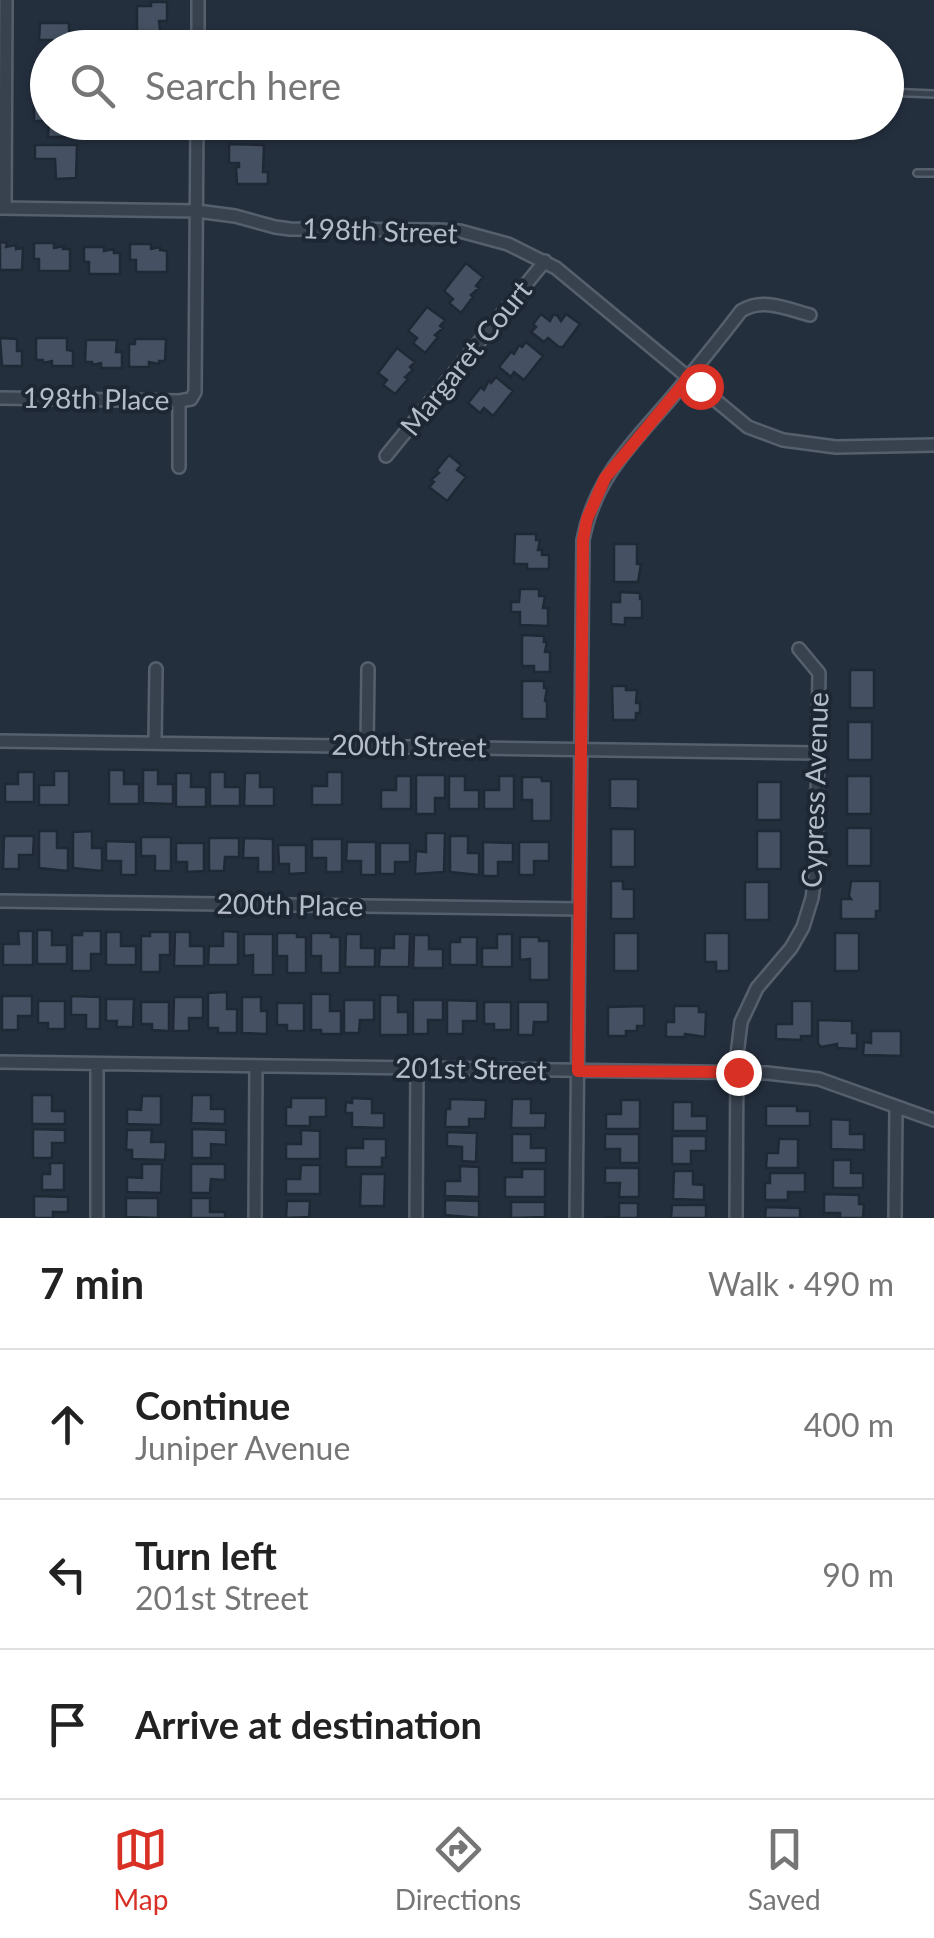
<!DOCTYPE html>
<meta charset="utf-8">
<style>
body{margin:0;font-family:Lato,sans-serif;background:#f2f2f2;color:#222}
.stop{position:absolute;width:30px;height:30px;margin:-22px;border:8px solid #d93025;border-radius:50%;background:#fff}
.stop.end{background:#d93025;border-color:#fff;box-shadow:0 2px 10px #0008}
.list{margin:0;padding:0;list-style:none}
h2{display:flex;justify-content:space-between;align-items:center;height:130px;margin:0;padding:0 40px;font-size:42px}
h2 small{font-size:32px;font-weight:400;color:#767676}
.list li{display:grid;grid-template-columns:65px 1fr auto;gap:30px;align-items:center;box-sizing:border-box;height:150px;padding:0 40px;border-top:2px solid #e0e0e0}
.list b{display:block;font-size:38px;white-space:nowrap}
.list p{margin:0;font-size:32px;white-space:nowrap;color:#767676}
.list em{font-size:32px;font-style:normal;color:#767676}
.icon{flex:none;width:55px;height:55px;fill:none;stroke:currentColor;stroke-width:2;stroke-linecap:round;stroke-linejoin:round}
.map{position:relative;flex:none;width:934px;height:1218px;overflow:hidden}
.search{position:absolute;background:#fff;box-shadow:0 2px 8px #0004;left:30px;right:30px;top:30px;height:110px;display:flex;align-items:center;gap:25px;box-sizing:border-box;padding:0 35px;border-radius:55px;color:#767676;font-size:38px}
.sheet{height:580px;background:#fff}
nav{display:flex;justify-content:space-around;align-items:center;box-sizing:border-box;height:140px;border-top:2px solid #e0e0e0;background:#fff;font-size:28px;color:#767676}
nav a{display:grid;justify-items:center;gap:5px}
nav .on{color:#d93025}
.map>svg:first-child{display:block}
.building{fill:#455162;stroke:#1f2835;stroke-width:2.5}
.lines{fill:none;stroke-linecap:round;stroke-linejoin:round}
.service-casing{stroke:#565f6c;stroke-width:10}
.minor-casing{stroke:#565f6c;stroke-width:16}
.service{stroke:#38414e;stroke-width:5}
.minor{stroke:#38414e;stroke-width:11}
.route{stroke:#d93025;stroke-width:12}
.labels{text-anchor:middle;stroke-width:8;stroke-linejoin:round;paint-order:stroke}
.street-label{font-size:28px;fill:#b4bcc9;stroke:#1d2633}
</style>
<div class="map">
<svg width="934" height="1218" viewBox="0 0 934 1218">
<rect width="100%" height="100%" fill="#242f3e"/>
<!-- building -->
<path class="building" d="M 151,2 L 167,2 L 167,21 L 159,21 L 161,39 L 137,39 L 137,6 L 151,6 Z
M 40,23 L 69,23 L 69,48 L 52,48 L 52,40 L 39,40 Z
M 35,63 L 48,63 L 48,98 L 41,98 L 41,88 L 35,88 Z
M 34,105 L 48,105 L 48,121 L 34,121 Z
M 49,122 L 67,122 L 67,137 L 48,137 Z
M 229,122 L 263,122 L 263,136 L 229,136 Z
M 229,144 L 264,145 L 263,172 L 268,172 L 268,184 L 237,184 L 236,167 L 239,167 L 239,163 L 229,163 Z
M 35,145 L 77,145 L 76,178 L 56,179 L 55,159 L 35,159 Z
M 0,242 L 7,243 L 6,247 L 16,245 L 16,249 L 23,248 L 22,270 L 0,270 Z
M 34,243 L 54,243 L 54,248 L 64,246 L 63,249 L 70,249 L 70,271 L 39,271 L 39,259 L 34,259 Z
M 130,244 L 151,244 L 151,249 L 160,247 L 160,250 L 167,251 L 167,272 L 136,272 L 136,260 L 130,260 Z
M 84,247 L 104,247 L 104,251 L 114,249 L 114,253 L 120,253 L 120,274 L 89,274 L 89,262 L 84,262 Z
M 466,263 L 483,277 L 476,286 L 479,288 L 471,295 L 473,297 L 461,313 L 449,303 L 453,299 L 444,291 Z
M 427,307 L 445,320 L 440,326 L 443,328 L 435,335 L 438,337 L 425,353 L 413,343 L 417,338 L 408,331 Z
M 541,314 L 550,321 L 553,315 L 557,315 L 561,321 L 566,314 L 580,324 L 563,347 L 559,347 L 548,338 L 544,342 L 531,332 L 536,327 L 533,324 Z
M 0,338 L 17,339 L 17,351 L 22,351 L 22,366 L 2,366 Z
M 36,338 L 67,338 L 67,350 L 73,351 L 73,366 L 52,366 L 52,361 L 43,363 L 43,360 L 36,360 Z
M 135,339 L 166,339 L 165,361 L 159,361 L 159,364 L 149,362 L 149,367 L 129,367 L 129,344 L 135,344 Z
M 86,340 L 117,340 L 116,352 L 122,352 L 122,368 L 101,368 L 101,363 L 92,365 L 92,362 L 85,362 Z
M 526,342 L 543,356 L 524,380 L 514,372 L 511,377 L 499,367 L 511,352 L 514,354 L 519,345 L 522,347 Z
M 397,348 L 415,362 L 410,367 L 413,370 L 405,377 L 408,379 L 395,394 L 383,385 L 387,380 L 378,373 Z
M 496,377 L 513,391 L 493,416 L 484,408 L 480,413 L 468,403 L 481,387 L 484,390 L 489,380 L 491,383 Z
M 449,455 L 461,465 L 457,470 L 466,477 L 447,501 L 429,487 L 434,482 L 431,480 L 439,473 L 436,471 Z
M 515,534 L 536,534 L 536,540 L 540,540 L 538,550 L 542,550 L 542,555 L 549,555 L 549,569 L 527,569 L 527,564 L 514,564 Z
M 614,544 L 637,544 L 637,564 L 641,564 L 638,582 L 614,582 Z
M 520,589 L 539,589 L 539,596 L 545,596 L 543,608 L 548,608 L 548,626 L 520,625 L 520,612 L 511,612 L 511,602 L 519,602 Z
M 620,592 L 640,593 L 640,599 L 642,599 L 642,618 L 625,618 L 625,625 L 611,624 L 611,602 L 620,602 Z
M 522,635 L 544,636 L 544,642 L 547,642 L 545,652 L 550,652 L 550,672 L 534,672 L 534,666 L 522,666 Z
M 850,670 L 874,670 L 874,708 L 850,708 Z
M 522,681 L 544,681 L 544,688 L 547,688 L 545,701 L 547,701 L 547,719 L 522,719 Z
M 612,686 L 626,686 L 626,690 L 637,690 L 636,703 L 640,703 L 640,713 L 636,713 L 636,720 L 613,720 Z
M 848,722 L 872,722 L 872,760 L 848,760 Z
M 109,770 L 124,770 L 124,784 L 139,784 L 139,804 L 109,804 Z
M 143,770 L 158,770 L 158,784 L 173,784 L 173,804 L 143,803 Z
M 54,771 L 69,771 L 69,805 L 39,805 L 39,785 L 54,785 Z
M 18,772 L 34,772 L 34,802 L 5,802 L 5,784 L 18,784 Z
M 210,772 L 225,772 L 225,787 L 240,787 L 240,806 L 210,806 Z
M 327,772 L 342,772 L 342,805 L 312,805 L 312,786 L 327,786 Z
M 176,773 L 191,773 L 191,787 L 206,787 L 206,807 L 176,807 Z
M 245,773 L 260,773 L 260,787 L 274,787 L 274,806 L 244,806 Z
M 416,775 L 445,775 L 445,798 L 435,798 L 435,814 L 416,814 Z
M 396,776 L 411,776 L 411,809 L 381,809 L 381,790 L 396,790 Z
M 449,776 L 465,776 L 465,790 L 479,790 L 479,809 L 449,809 Z
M 499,776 L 514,776 L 514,809 L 484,809 L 484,790 L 499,790 Z
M 847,776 L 871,776 L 871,814 L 847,814 Z
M 522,777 L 541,777 L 542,781 L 551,781 L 551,821 L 532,821 L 532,800 L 522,800 Z
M 610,779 L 638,779 L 638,809 L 610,808 Z
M 757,782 L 781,782 L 781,820 L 757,820 Z
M 847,828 L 871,828 L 871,866 L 847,866 Z
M 611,829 L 635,829 L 635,867 L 611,867 Z
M 39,831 L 57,831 L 57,848 L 68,848 L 68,871 L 39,868 Z
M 92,831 L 92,848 L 102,848 L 102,871 L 73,868 L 73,832 Z
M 757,831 L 781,831 L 781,869 L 757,869 Z
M 426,833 L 445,833 L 444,872 L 415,874 L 416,851 L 426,852 Z
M 4,836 L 34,836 L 33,855 L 19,855 L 19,869 L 3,869 Z
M 450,836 L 468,836 L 468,853 L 479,853 L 479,875 L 450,872 Z
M 141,837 L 171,837 L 171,871 L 155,871 L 155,856 L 141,856 Z
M 209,838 L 239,838 L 239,857 L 225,857 L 224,871 L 209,871 Z
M 244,838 L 273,839 L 273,872 L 258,872 L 258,858 L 243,858 Z
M 312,839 L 342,839 L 342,872 L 326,872 L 326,858 L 312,858 Z
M 106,841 L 136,842 L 136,875 L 121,875 L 121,861 L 106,861 Z
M 347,842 L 376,842 L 376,875 L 361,875 L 361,861 L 346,861 Z
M 483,842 L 513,843 L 513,862 L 498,862 L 498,876 L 483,876 Z
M 519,842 L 549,842 L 549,861 L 534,861 L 534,875 L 519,875 Z
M 176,843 L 204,843 L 204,871 L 187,872 L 187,862 L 176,862 Z
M 380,843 L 410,843 L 410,862 L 395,862 L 395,874 L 380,874 Z
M 278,845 L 306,845 L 306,873 L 289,874 L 289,864 L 279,864 Z
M 611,881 L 623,881 L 623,889 L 634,889 L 634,919 L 611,919 Z
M 851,881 L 880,881 L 880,911 L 876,911 L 876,919 L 841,919 L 841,899 L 851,899 L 849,896 Z
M 745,882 L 769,882 L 769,920 L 745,920 Z
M 37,930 L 52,930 L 52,945 L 67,945 L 67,964 L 37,964 Z
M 18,931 L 33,931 L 33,965 L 3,965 L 3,944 L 19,944 Z
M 82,931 L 101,931 L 101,954 L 91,954 L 91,971 L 72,971 L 72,935 L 82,935 Z
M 223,931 L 238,932 L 238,965 L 208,965 L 209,946 L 223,946 Z
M 106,932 L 121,932 L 121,946 L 136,946 L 136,965 L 106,965 Z
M 150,932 L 170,932 L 170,955 L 160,955 L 160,972 L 141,972 L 141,936 L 150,936 Z
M 175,932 L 190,932 L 190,946 L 204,946 L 204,966 L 174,966 Z
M 277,933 L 297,933 L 297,937 L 306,937 L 306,973 L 287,973 L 287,956 L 277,956 Z
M 311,933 L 331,933 L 331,937 L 340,937 L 340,973 L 321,973 L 321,956 L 311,956 Z
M 614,933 L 638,933 L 638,971 L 614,971 Z
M 705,933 L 729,933 L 729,971 L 716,971 L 716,962 L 705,962 Z
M 835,933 L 859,933 L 859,971 L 835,971 Z
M 244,934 L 273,934 L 273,975 L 253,975 L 253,955 L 244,956 Z
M 346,934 L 361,934 L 361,948 L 375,948 L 375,967 L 345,967 Z
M 394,934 L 410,934 L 409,967 L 379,967 L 380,948 L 394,948 Z
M 497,934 L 512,934 L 512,967 L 482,967 L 482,948 L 497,948 Z
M 414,935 L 429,935 L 429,949 L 443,949 L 443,968 L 413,968 Z
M 460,937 L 477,937 L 477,965 L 450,965 L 450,942 L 460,942 Z
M 520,937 L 539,937 L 539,941 L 549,941 L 549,980 L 530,980 L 530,959 L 520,960 Z
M 227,992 L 227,1009 L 237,1009 L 237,1033 L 218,1033 L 218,1028 L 208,1028 L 208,993 Z
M 311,994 L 330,994 L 330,1011 L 341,1011 L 341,1034 L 321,1034 L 321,1030 L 311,1030 Z
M 380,995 L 398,995 L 398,1012 L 408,1012 L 408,1035 L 380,1035 Z
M 2,996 L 32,996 L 32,1016 L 18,1016 L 18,1030 L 2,1030 Z
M 71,996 L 100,997 L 100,1029 L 86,1029 L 86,1015 L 71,1015 Z
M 174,997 L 203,997 L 203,1018 L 189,1018 L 189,1031 L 173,1031 Z
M 242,997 L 261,997 L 261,1011 L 267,1011 L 267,1034 L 242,1033 Z
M 106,999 L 134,999 L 133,1027 L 116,1027 L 117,1021 L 106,1021 Z
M 344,1000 L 374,1000 L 374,1020 L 360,1020 L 359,1033 L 344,1033 Z
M 413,1000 L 443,1000 L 443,1020 L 428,1020 L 428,1034 L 413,1034 Z
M 447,1000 L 477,1001 L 477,1021 L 463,1021 L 463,1034 L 447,1034 Z
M 38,1001 L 65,1001 L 65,1029 L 48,1029 L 48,1023 L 38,1023 Z
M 792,1001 L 812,1001 L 812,1036 L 801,1036 L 801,1040 L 776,1039 L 776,1024 L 792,1024 Z
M 141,1002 L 169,1002 L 169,1031 L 152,1030 L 152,1024 L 141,1024 Z
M 484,1002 L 511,1002 L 511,1030 L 494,1030 L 494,1024 L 484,1024 Z
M 518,1002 L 548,1002 L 548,1022 L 534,1022 L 533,1035 L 518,1035 Z
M 277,1003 L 304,1003 L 304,1031 L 287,1031 L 287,1025 L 277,1025 Z
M 644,1006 L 644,1026 L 637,1026 L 637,1031 L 626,1031 L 626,1036 L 608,1036 L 608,1007 Z
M 674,1006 L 699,1006 L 699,1012 L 706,1012 L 705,1037 L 685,1034 L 685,1037 L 666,1037 L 666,1022 L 674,1022 Z
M 818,1020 L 852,1021 L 852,1033 L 857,1033 L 857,1049 L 837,1048 L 837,1044 L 821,1047 L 818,1044 Z
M 871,1031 L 901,1031 L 901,1056 L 863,1055 L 864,1042 L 871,1043 Z
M 32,1095 L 52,1095 L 52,1111 L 65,1111 L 65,1124 L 32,1124 Z
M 192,1095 L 211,1095 L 211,1109 L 225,1109 L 225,1124 L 191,1123 Z
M 142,1096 L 161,1096 L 161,1125 L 127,1124 L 127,1109 L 141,1110 Z
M 291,1098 L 326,1098 L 326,1117 L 310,1117 L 310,1126 L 286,1126 L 286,1107 L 291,1107 Z
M 352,1098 L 372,1099 L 372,1113 L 384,1113 L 384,1128 L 352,1127 L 352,1113 L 345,1113 L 346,1102 L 352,1103 Z
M 450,1099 L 486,1100 L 485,1119 L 469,1119 L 469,1127 L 445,1127 L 446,1109 L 450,1109 Z
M 512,1099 L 531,1099 L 531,1113 L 546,1113 L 545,1128 L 511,1128 Z
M 621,1100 L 640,1100 L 640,1129 L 606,1129 L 606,1114 L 621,1114 Z
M 673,1102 L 692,1102 L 692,1116 L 707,1116 L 707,1131 L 673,1131 Z
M 766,1106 L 797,1106 L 797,1111 L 810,1111 L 810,1126 L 766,1126 Z
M 831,1119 L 850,1120 L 850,1134 L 864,1134 L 864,1150 L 831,1149 Z
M 33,1129 L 65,1130 L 65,1143 L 52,1143 L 52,1158 L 33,1158 Z
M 192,1129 L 226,1130 L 226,1145 L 211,1144 L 211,1158 L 192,1158 Z
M 127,1130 L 152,1130 L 151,1142 L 166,1142 L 165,1160 L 132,1159 L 132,1150 L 126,1150 Z
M 301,1130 L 320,1131 L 320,1159 L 286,1159 L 286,1144 L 301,1144 Z
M 447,1132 L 477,1133 L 476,1162 L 462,1161 L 462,1147 L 447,1146 Z
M 512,1134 L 531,1134 L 531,1148 L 546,1148 L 546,1163 L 512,1163 Z
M 605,1134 L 639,1134 L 639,1163 L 620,1163 L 620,1149 L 605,1149 Z
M 672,1136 L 706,1136 L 706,1151 L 691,1151 L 691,1164 L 672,1164 Z
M 363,1139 L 386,1139 L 386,1158 L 382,1158 L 382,1167 L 346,1167 L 346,1148 L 363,1148 Z
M 779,1139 L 798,1139 L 798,1168 L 766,1168 L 767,1153 L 778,1153 Z
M 833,1160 L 851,1160 L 851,1173 L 863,1173 L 863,1188 L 833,1188 Z
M 50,1163 L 64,1163 L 64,1190 L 42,1190 L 42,1174 L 50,1174 Z
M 142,1164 L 162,1164 L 161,1193 L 127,1192 L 127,1177 L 142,1178 Z
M 191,1164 L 225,1164 L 225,1180 L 211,1179 L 210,1193 L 191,1193 Z
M 301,1165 L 320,1165 L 320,1194 L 286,1194 L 286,1179 L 300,1179 Z
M 460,1166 L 479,1167 L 479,1197 L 445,1196 L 445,1181 L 460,1181 Z
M 605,1168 L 639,1168 L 639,1197 L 619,1197 L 620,1183 L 605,1183 Z
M 522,1169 L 545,1169 L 545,1197 L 505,1197 L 505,1177 L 522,1177 Z
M 674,1171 L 693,1171 L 693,1184 L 704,1185 L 704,1200 L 673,1199 Z
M 770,1173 L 805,1173 L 805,1192 L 788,1192 L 788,1200 L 765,1200 L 765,1183 L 770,1183 Z
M 361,1174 L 385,1174 L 384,1206 L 360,1206 Z
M 824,1194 L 859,1195 L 859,1204 L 864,1204 L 863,1218 L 840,1218 L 840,1213 L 824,1213 Z
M 34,1196 L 68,1197 L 68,1212 L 53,1212 L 53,1218 L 34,1218 Z
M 126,1198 L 158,1198 L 158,1218 L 126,1217 Z
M 191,1198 L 210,1198 L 210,1212 L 225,1212 L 225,1218 L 191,1218 Z
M 445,1200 L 479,1201 L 479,1218 L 445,1215 Z
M 287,1201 L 310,1201 L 309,1217 L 286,1218 Z
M 511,1202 L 545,1202 L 545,1217 L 511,1218 Z
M 619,1203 L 638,1203 L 638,1218 L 604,1218 L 619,1217 Z
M 672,1205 L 706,1205 L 706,1218 L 671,1218 Z
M 766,1207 L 800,1208 L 800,1218 L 765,1218 Z"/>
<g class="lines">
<!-- service casing -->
<g class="service-casing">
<path id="service" d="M 595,48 L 684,45 L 735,39 L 807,48
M 886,92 L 934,94
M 917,173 L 934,173"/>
</g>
<!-- minor casing -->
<g class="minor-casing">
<path id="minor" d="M 198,48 L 198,0
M 0,208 L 197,211 L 235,216 L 275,227 L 290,229 L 436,230 L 460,231 L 508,244 L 556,268 L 748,427 L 783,440 L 836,447 L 934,445
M 5,208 L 6,0
M 0,398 L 179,401 L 191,399 L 195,392 L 197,122
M 386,456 L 545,261
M 179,467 L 179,401
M 0,741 L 817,753
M 155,742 L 156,669
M 367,746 L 368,669
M 0,901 L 579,909
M 0,1062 L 767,1073 L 819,1079 L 934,1120
M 97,1218 L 97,1064
M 255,1218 L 256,1067
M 416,1218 L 417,1068
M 576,1218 L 583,540 C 595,477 633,443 673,396 C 696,368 719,340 741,311 C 763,297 787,309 810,315
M 736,1218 L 737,1055 L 741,1022 L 757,988 L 791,948 L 803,927 L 812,898 L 816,869 L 819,673 L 799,649
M 895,1218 L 896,1108"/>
</g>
<!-- service -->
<use href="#service" class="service"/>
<!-- minor -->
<use href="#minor" class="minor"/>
</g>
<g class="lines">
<!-- route -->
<path class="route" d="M 700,386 L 689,377 L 605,478 L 587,519 L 583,540 L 578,1071 L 738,1072"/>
</g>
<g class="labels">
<!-- street labels -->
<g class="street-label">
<text transform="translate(380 231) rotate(2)" y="10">198th Street</text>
<text transform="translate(466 358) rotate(-51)" y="10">Margaret Court</text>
<text transform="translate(96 399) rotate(1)" y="10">198th Place</text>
<text transform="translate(409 746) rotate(1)" y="10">200th Street</text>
<text transform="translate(815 790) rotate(-88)" y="10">Cypress Avenue</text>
<text transform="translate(290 905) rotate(1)" y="10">200th Place</text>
<text transform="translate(471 1069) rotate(1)" y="10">201st Street</text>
</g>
</g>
</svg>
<div class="stop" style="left:700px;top:386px"></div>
<div class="stop end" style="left:738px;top:1072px"></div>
<div class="search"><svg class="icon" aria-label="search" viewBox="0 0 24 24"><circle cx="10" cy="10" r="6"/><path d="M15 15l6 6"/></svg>Search here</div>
</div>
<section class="sheet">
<h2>7 min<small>Walk · 490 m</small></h2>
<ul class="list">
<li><svg class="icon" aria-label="ahead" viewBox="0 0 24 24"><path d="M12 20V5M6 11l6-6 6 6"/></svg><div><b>Continue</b><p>Juniper Avenue</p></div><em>400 m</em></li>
<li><svg class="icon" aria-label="left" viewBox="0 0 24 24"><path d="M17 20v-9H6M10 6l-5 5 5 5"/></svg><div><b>Turn left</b><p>201st Street</p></div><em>90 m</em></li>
<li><svg class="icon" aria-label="arrive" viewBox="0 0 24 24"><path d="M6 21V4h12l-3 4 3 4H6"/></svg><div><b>Arrive at destination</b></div></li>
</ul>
</section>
<nav>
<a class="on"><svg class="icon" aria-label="map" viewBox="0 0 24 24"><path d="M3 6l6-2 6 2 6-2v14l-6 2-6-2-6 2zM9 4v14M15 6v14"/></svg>Map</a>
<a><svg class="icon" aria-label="directions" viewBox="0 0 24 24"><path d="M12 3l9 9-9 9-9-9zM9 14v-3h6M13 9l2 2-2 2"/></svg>Directions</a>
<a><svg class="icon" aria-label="saved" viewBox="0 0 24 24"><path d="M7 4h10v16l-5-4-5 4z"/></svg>Saved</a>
</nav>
